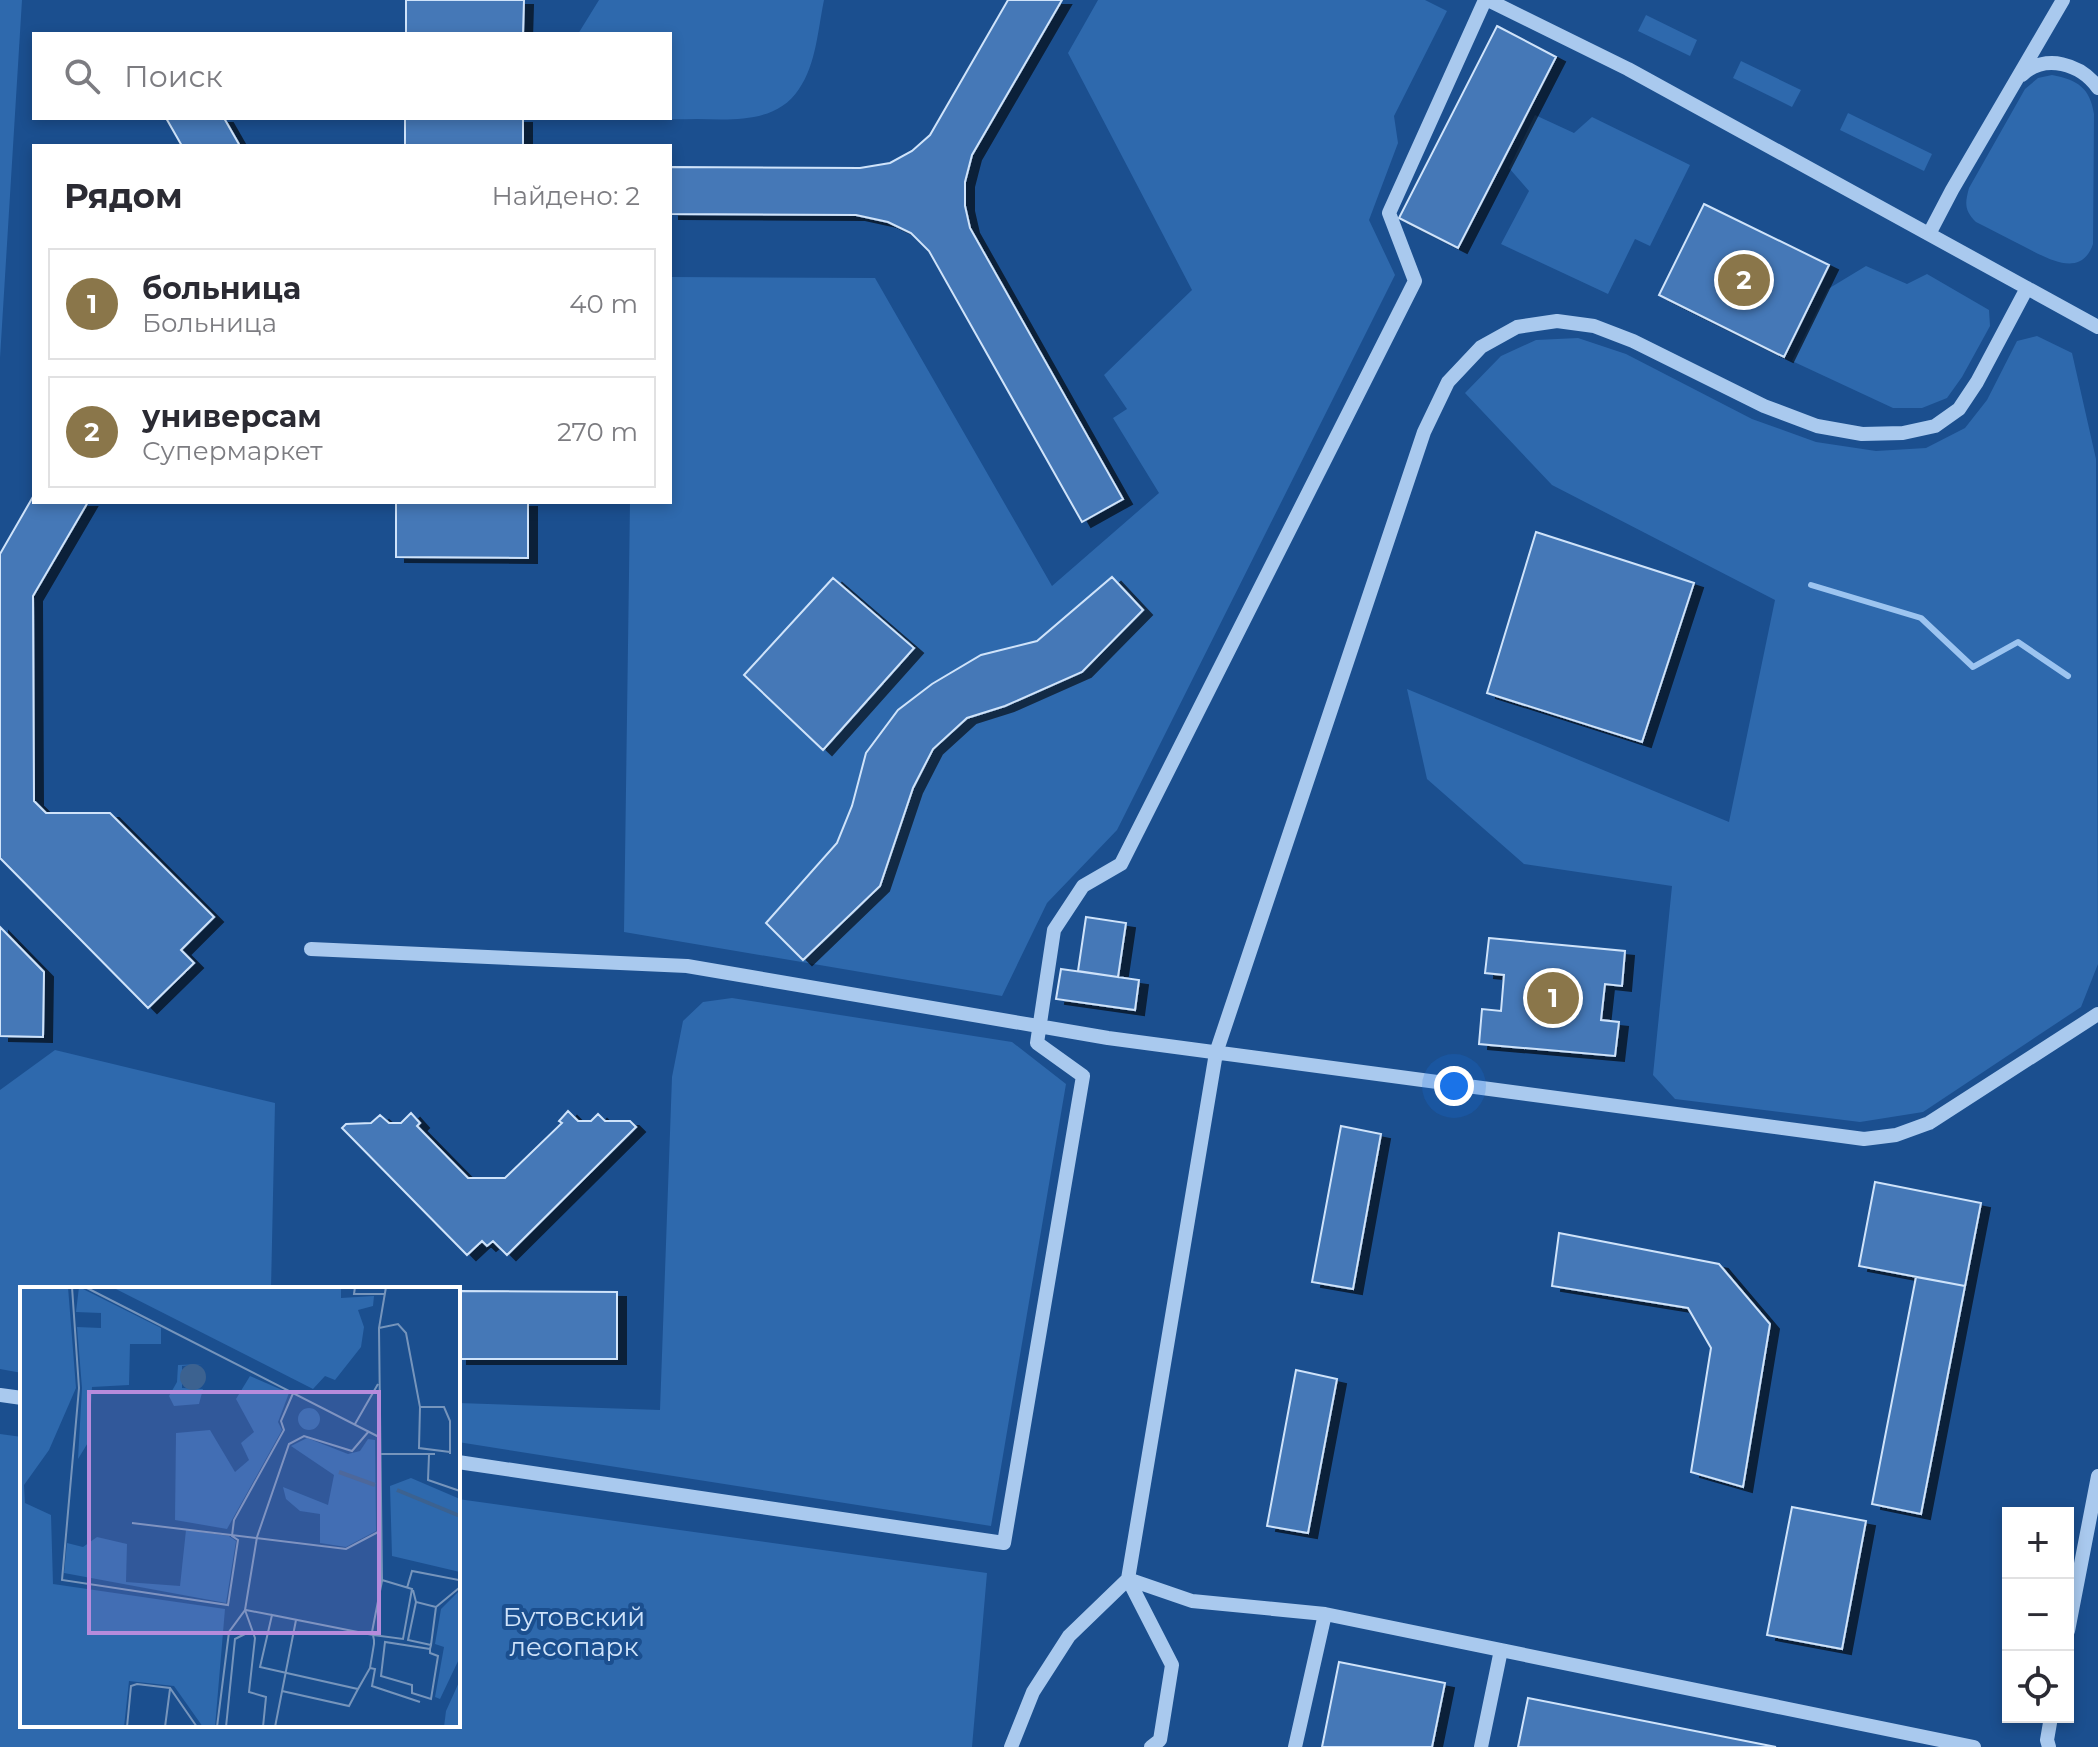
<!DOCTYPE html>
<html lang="ru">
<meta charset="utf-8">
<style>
body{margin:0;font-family:Montserrat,sans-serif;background:#f7f7f7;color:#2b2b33}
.controls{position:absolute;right:24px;bottom:24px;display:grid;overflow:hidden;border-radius:0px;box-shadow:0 4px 12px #0003}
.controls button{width:72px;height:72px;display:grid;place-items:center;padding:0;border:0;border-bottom:2px solid #e1e1e2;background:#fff;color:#2b2b33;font:40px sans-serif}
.you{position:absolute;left:1454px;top:1086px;width:28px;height:28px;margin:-20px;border:6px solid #fff;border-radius:50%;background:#1a73e8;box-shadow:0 0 0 12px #1a73e833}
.badge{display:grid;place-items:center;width:52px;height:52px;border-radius:50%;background:#8a764a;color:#fff;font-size:26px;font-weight:700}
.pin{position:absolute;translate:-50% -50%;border:4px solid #fff;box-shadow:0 2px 8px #0006}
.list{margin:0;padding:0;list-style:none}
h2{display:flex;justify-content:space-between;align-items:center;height:104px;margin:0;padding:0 32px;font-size:34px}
h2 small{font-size:26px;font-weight:400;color:#7c7c81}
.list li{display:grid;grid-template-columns:52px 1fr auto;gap:24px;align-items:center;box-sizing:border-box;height:112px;margin:0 16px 16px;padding:0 16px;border:2px solid #e1e1e2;border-radius:0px}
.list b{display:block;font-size:30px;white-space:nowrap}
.list p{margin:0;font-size:26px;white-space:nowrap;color:#7c7c81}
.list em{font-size:26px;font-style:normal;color:#7c7c81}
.icon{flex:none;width:44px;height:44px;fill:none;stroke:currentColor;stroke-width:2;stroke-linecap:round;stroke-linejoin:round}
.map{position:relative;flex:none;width:2098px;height:1747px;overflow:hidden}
.search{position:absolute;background:#fff;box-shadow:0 4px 12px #0003;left:32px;top:32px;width:640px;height:88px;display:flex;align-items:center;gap:20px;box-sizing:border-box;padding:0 28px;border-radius:0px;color:#7c7c81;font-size:30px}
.panel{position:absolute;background:#fff;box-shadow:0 4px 12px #0003;left:32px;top:144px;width:640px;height:360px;border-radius:0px}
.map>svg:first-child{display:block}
.green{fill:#2e69ad}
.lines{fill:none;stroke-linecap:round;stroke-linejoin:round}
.stream{stroke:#9cc4f0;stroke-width:6}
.building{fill:#4478b7;stroke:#cfe3fa;stroke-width:2;filter:url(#shadow)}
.minor{stroke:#a9c9ee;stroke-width:14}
.labels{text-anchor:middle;stroke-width:8;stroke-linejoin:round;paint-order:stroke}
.park-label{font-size:26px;fill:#cfe3fa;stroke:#1b4f8f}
.inset-river{fill:none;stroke:#3c6290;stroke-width:4}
.inset-road{fill:none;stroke:#7695bc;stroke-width:2}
.view{fill:#b68bdc;fill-opacity:0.15;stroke:#b68bdc;stroke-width:4}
.inset-edge{fill:none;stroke:#fff;stroke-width:4}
</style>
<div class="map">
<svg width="2098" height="1747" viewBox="0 0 2098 1747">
<defs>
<filter id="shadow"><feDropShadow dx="9" dy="5" stdDeviation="0" flood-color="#0009"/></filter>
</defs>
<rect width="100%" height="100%" fill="#1b4f8f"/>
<!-- green -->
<path class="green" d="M 0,0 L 22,0 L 0,358 Z
M 599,0 L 824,0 C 818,29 816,65 799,89 C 777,123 733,120 697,119 C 683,119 668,120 654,118 L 670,118 L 670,34 L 578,34 Z
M 1098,0 L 1425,0 L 1447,11 L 1394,116 L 1398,143 L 1369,220 L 1395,275 L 1117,830 L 1047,903 L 1002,996 L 624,932 L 630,502 L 670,502 L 670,277 L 875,278 L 1052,586 L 1159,493 L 1113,418 L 1127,409 L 1104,375 L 1192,290 L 1068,53 Z
M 1646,15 L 1697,40 L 1690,56 L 1638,31 Z
M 1741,61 L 1801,90 L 1792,107 L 1733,78 Z
M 2052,75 C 2078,80 2090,88 2094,114 L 2093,244 C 2081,280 2045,257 2023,246 C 2007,238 1992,230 1976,222 C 1964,210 1965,203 1969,188 L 2025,89 L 2038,78 Z
M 1848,113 L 1932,154 L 1924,171 L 1840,130 Z
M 1535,115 L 1574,133 L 1592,117 L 1690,165 L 1650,246 L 1635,239 L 1608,294 L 1501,244 L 1529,191 L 1509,168 Z
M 1866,266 L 1907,284 L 1927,274 L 1989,310 L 1990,326 L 1962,377 L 1947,398 L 1922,408 L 1893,408 L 1792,361 L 1828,289 Z
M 2037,336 L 2072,353 L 2096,459 L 2098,964 L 2081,1007 L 1923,1112 L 1860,1122 L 1675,1099 L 1653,1075 L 1672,886 L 1524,864 L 1427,779 L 1407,689 L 1729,822 L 1775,600 L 1552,485 L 1465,393 L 1501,356 L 1536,340 L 1578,338 L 1626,354 L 1752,419 L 1816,442 L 1876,451 L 1926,448 L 1965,428 L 1987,400 L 2017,341 Z
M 732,998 L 1012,1042 L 1066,1084 L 991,1526 L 458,1442 L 458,1403 L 660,1410 L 672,1077 L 683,1021 L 703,1002 Z
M 55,1050 L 275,1103 L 271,1289 L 22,1289 L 22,1373 L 0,1369 L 0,1090 Z
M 0,1434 L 22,1437 L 22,1725 L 458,1725 L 458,1499 L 987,1573 L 972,1747 L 0,1747 Z"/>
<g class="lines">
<!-- stream -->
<path class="stream" d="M 1811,585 L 1921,618 L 1973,667 L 2018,642 L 2068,676"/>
</g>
<!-- building -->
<path class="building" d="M 406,0 L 524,0 L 523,34 L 406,34 Z
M 1008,0 L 1062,0 L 972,155 L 965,182 L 965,206 L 970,228 L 1123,499 L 1082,522 L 929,251 L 911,233 L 888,222 L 856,215 L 670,214 L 670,167 L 860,168 L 890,163 L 912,151 L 930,135 Z
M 1497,26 L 1556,57 L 1458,248 L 1399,218 Z
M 166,118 L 224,118 L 240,146 L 182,146 Z
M 405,118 L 523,118 L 523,146 L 405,146 Z
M 1704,204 L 1829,265 L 1784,357 L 1659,295 Z
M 34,495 L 34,502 L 88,502 L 33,596 L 34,801 L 46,813 L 110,813 L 214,917 L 181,950 L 194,963 L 148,1008 L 0,858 L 0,554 Z
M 396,502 L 528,502 L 528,558 L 396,557 Z
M 1536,532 L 1694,583 L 1642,742 L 1487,693 Z
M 1112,577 L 1143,610 L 1082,672 L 1005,706 L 967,718 L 933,749 L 913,788 L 880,886 L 803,960 L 766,923 L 837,843 L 852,806 L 866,753 L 898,710 L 932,684 L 981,655 L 1037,641 Z
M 833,578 L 914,648 L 823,750 L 744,675 Z
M 1086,917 L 1126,923 L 1118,977 L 1078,971 Z
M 0,927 L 44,972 L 43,1037 L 0,1036 Z
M 1489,938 L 1625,951 L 1622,986 L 1605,984 L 1601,1020 L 1619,1022 L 1615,1056 L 1479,1044 L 1482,1009 L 1501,1011 L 1504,975 L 1485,973 Z
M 1061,969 L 1139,980 L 1135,1010 L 1056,999 Z
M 568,1111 L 578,1121 L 591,1121 L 598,1114 L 605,1121 L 630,1121 L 636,1127 L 507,1255 L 493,1241 L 487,1246 L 482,1241 L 467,1255 L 342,1128 L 346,1124 L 371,1123 L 380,1115 L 389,1123 L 401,1123 L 411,1113 L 420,1123 L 417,1126 L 468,1178 L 505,1178 L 562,1123 L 559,1121 Z
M 1341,1126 L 1381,1134 L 1353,1289 L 1312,1282 Z
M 1875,1182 L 1981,1203 L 1965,1286 L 1859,1266 Z
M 1559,1233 L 1719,1264 L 1770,1324 L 1743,1487 L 1691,1472 L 1711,1348 L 1688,1308 L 1552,1286 Z
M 1916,1277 L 1965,1286 L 1921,1514 L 1872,1504 Z
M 458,1291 L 617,1292 L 617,1359 L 458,1359 Z
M 1296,1370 L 1337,1379 L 1308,1533 L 1267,1526 Z
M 1792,1507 L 1866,1521 L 1842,1649 L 1767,1635 Z
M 1339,1662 L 1445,1683 L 1432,1747 L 1322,1747 Z
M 1528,1698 L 1776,1747 L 1518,1747 Z"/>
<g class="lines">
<!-- minor -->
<path class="minor" d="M 1488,0 L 1628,69 L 2098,327
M 2022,75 C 2045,53 2081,64 2098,88
M 1929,234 L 1952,190 L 2063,0
M 311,949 L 687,966 L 1108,1038 L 1864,1139 L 1896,1135 L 1929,1123 L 2098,1014
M 0,1395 L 22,1398
M 458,1462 L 1004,1543 L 1083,1076 L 1037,1043 L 1054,930 L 1083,886 L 1121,864 L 1415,281 L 1389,213 L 1485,0
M 1128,1579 L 1192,1601 L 1325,1614
M 1128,1579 L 1172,1665 L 1160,1740 L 1151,1747
M 2068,1631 L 2098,1476
M 1011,1747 L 1033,1692 L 1069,1636 L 1128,1579 L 1216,1053 L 1424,432 L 1448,382 L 1481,347 L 1517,327 L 1557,321 L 1594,326 L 1633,341 L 1764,406 L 1817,426 L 1862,434 L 1903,433 L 1935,426 L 1959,409 L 1977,382 L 2027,288
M 1295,1747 L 1325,1614 L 1974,1747
M 1481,1747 L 1501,1650
M 2049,1747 L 2047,1740 L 2051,1717"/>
</g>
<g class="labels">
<!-- park labels -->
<g class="park-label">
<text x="574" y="1626">Бутовский<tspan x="574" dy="30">лесопарк</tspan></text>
</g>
</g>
<!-- overview -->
<g transform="translate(20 1287)">
<rect width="440" height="440" fill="#1b4f8f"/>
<path d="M 0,0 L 48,0 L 56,101 L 29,163 L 4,198 L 5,216 L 31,228 L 33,297 L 205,322 L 195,440 L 183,440 L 154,399 L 109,394 L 104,440 L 0,440 ZM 59,0 L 141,41 L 141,57 L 110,57 L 109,98 L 72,100 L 69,154 L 58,172 L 62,101 L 57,40 L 81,41 L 81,26 L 56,25 ZM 92,0 L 321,0 L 321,11 L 354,9 L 353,19 L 338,23 L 344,40 L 341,60 L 315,93 L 305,89 L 293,102 ZM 183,77 L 162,79 L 162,101 L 183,102 L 179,117 L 154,119 L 149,109 L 157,95 L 158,78 ZM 230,89 L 269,106 L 258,135 L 262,143 L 207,242 L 155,233 L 156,146 L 190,143 L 215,185 L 229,173 L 221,156 L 234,145 L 216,112 ZM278 132a11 11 0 1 1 22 0a11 11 0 1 1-22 0ZM 287,151 L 328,167 L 340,164 L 348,152 L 355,153 L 356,244 L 326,260 L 300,256 L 300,227 L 280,224 L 266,212 L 263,200 L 308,218 L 314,188 L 271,159 ZM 391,191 L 440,212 L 440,285 L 372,269 L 370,199 ZM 166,243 L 209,249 L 216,254 L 206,316 L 44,286 L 47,256 L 63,260 L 77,250 L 107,257 L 106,295 L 160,299 ZM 440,303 L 440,370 L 420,412 L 415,410 L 424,360 L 415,357 L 421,322 ZM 440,393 L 440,440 L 424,440 L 426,424 Z" fill="#2e69ad"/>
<path d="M160 90a13 13 0 1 1 26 0a13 13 0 1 1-26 0Z" fill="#3c6290"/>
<path class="inset-river" d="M 319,185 L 355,198M 377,203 L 440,229"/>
<path class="inset-road" d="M 52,0 L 59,101 L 42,293 L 208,318 L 218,253 L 212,249 L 214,233 L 264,143 L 261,134 L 274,104M 65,0 L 359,150M 335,0 L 334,7 L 364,7M 359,41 L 378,37 L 386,46 L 400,120 L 399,161 L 430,165M 400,120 L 424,120 L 430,134 L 430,167M 335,137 L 358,97M 360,167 L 415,167M 409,168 L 408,193 L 440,204M 112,236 L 326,262 L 360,244M 362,293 L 392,302 L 383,352 L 353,348 L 252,328 L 240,380 L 338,402 L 350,381 L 354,357 L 354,353 L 353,348 L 352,345 L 362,294 L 359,41 L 366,0M 387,301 L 392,284 L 439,293 L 439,301 L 416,320M 393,303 L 396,315 L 416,320 L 411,358 L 388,353 L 396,315M 225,323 L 235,351 L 229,405 L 246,410 L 243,440M 226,323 L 252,328M 410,362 L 365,355 L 361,389 L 392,398 L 392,406 L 411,412 L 418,369 L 410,366 L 410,362 L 411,358M 350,381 L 355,382 L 352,399 L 400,415M 262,404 L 329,419 L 338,402M 107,440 L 111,399 L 117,397 L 150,401 L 177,440M 145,440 L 150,402M 197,440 L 209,345 L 225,323 L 237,250 L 269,157 L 284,149 L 332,164 L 349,144M 206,440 L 215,352 L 229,345M 255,440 L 276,333"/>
<path class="view" d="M 69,105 L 359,105 L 359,346 L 69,346 Z"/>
<rect width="440" height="440" class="inset-edge"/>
</g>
</svg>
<div class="controls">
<button>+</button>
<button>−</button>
<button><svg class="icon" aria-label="locate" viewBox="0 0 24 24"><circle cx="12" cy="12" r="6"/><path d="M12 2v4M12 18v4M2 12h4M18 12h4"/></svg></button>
</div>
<div class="you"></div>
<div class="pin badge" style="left:1553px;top:998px">1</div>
<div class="pin badge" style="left:1744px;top:280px">2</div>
<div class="search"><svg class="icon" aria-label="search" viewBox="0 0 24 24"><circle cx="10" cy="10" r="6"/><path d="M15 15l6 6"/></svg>Поиск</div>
<section class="panel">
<h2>Рядом<small>Найдено: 2</small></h2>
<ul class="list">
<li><span class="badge">1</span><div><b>больница</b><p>Больница</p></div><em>40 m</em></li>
<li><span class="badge">2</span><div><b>универсам</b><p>Супермаркет</p></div><em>270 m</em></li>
</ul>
</section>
</div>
